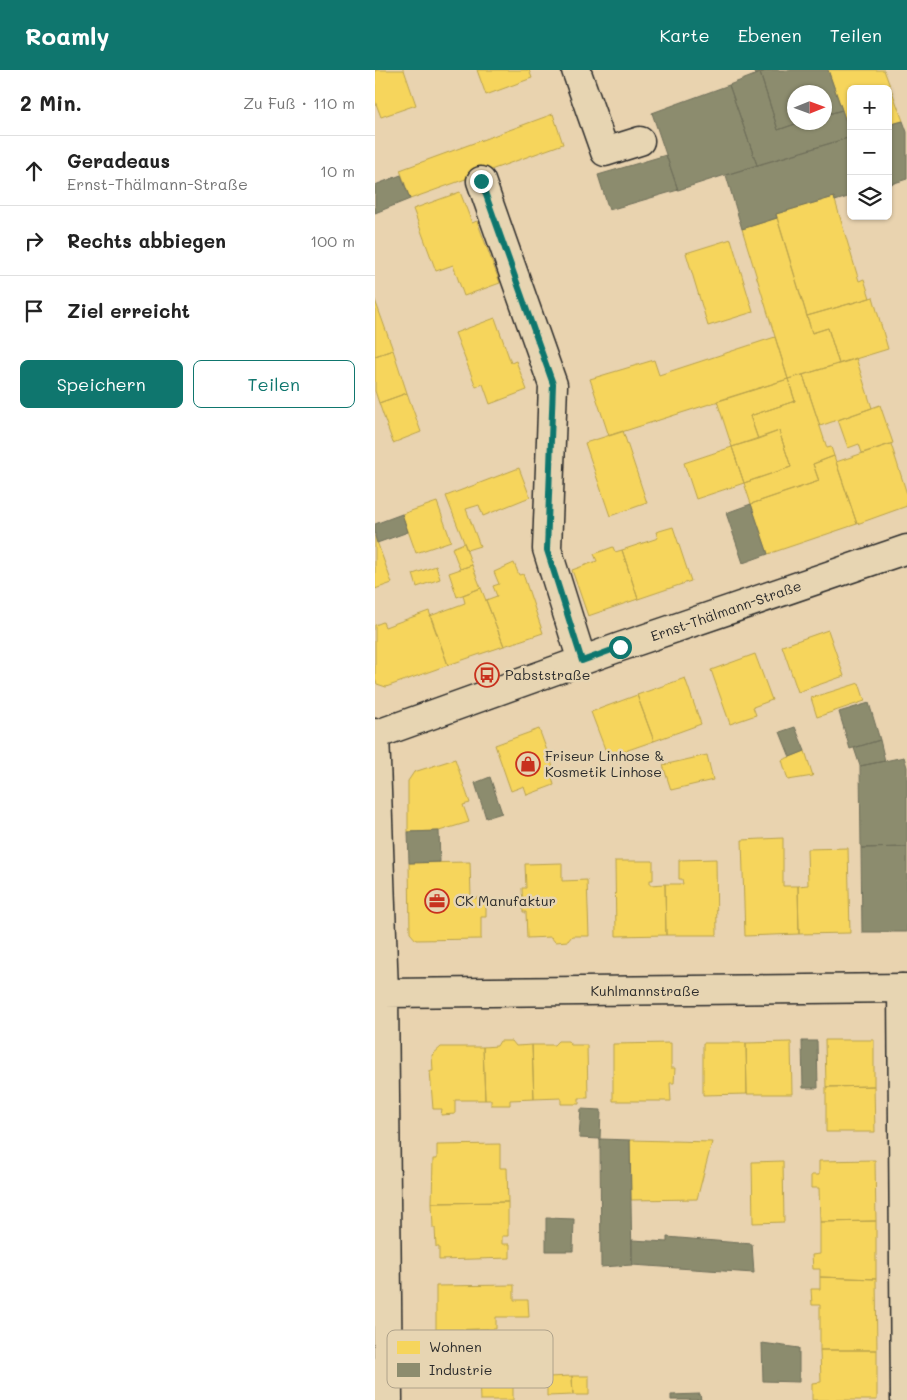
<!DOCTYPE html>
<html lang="de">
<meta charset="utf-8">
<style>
body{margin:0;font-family:Mali,sans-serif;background:#f2f2f2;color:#222}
.controls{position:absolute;right:15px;top:15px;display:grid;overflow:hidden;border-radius:8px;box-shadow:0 1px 4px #0004}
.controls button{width:45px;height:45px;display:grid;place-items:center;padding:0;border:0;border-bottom:1px solid #e0e0e0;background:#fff;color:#222;font:25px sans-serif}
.compass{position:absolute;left:412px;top:15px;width:45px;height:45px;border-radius:50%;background:#fff;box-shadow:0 1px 4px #0004;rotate:89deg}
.stop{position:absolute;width:15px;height:15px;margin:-11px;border:4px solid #0f766e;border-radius:50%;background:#fff}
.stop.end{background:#0f766e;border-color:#fff;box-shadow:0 1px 5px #0008}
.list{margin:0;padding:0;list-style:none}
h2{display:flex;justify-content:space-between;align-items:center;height:65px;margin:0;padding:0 20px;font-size:21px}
h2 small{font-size:16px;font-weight:400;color:#767676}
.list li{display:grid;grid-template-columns:32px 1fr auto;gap:15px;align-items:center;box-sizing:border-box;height:70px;padding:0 20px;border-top:1px solid #e0e0e0}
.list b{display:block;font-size:19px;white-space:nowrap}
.list p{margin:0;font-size:16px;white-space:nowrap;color:#767676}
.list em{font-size:16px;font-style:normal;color:#767676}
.actions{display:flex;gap:10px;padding:15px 20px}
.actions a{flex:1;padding:11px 0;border:1px solid #0f766e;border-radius:8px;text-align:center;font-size:18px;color:#0f766e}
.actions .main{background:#0f766e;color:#fff}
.icon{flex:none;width:28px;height:28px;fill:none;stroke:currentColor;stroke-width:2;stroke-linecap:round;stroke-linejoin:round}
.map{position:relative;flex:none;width:532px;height:1330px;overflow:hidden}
header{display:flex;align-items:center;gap:30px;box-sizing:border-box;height:70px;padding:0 25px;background:#0f766e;color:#fff}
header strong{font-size:24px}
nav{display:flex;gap:28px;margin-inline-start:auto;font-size:18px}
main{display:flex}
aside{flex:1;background:#fff}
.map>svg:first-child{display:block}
.homes{fill:#f6d55c;stroke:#b9a24d}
.industry{fill:#8c8c6e;stroke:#6f6f5a}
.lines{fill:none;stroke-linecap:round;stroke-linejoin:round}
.minor-casing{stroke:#2b2b2b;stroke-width:31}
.minor{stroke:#e7d5b2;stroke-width:28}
.route{stroke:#0f766e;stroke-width:6}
.labels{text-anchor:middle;stroke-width:5;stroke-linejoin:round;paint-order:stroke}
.street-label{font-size:14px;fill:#2b2b2b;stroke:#e7d5b2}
.poi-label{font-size:14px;fill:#2b2b2b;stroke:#e7d5b2;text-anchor:start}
.key{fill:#e7d5b2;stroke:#afa28a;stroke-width:1}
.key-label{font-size:14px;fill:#2b2b2b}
</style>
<header>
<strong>Roamly</strong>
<nav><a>Karte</a><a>Ebenen</a><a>Teilen</a></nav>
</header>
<main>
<aside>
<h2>2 Min.<small>Zu Fuß · 110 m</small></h2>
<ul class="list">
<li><svg class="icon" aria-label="ahead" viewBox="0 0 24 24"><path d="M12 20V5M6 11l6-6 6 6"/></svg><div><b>Geradeaus</b><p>Ernst-Thälmann-Straße</p></div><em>10 m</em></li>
<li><svg class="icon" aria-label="right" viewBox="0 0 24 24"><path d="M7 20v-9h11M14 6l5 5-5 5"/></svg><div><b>Rechts abbiegen</b></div><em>100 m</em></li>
<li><svg class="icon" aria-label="arrive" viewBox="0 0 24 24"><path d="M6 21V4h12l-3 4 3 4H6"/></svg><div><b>Ziel erreicht</b></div></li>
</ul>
<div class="actions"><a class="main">Speichern</a><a>Teilen</a></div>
</aside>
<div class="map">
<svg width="532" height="1330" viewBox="0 0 532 1330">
<rect width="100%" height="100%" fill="#e9d3af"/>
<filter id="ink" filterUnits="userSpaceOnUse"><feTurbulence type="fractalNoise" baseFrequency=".02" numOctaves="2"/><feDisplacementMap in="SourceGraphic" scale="10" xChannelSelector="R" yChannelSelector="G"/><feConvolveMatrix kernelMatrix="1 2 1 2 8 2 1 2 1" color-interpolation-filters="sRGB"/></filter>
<g filter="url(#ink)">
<!-- homes -->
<path class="homes" d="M 0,0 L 29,0 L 41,35 L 6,47 L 0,31 Z
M 102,0 L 154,0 L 157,8 L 111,25 Z
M 453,0 L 509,0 L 528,51 L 513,55 L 513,19 L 476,19 L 476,66 Z
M 178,44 L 188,74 L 35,129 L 25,100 Z
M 85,122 L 97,153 L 102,151 L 125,213 L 89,226 L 78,195 L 61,201 L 38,139 Z
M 459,127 L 484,211 L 489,209 L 495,228 L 432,246 L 401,144 Z
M 402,148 L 437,263 L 453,258 L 464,294 L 413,309 L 367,159 Z
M 356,169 L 378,242 L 333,256 L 311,183 Z
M 498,227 L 513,279 L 464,294 L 453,258 L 437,263 L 432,246 Z
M 0,230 L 18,280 L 0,286 Z
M 120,248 L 136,293 L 141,291 L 152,320 L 115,334 L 108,314 L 101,317 L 80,263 Z
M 400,267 L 413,309 L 234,366 L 215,309 L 279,290 L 284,305 Z
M 18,280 L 32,323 L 4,333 L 0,321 L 0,286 Z
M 481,288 L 497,338 L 445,356 L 428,305 Z
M 428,305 L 452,378 L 456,377 L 459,386 L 438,394 L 444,411 L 376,434 L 369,413 L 416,397 L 404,361 L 383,369 L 375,346 L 420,331 L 413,309 Z
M 413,309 L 420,331 L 375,346 L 383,369 L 357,377 L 342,331 Z
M 32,323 L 46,362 L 18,373 L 4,333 Z
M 505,335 L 518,373 L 487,383 L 484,374 L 473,378 L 463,350 Z
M 248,361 L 272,433 L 235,446 L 210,373 Z
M 404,361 L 416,397 L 369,413 L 357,377 Z
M 516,374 L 532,424 L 532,436 L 482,454 L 461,392 Z
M 357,377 L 369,413 L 321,429 L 309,393 Z
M 459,386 L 482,454 L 393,484 L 376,434 L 444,411 L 438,394 Z
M 144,398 L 155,427 L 108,446 L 104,435 L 91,439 L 105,476 L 92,480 L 71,426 Z
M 62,432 L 76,471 L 41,483 L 27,444 Z
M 298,457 L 316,511 L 263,529 L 247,480 L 283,468 L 281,462 Z
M 0,466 L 17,513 L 0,519 Z
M 89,473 L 97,495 L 85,499 L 77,478 Z
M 238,477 L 240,482 L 247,480 L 263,529 L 213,546 L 197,500 L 222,491 L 219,484 Z
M 139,493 L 144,505 L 148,504 L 168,563 L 129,576 L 111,530 L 122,526 L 118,516 L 124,514 L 119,502 Z
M 97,495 L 106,518 L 82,527 L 74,503 Z
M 61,496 L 65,509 L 42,517 L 38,504 Z
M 106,518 L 129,576 L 73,595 L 55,546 L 90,533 L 88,525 Z
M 54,541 L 73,595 L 11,617 L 2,614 L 0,609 L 0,555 L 8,552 L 10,557 Z
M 453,560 L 469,606 L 423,622 L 407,576 Z
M 380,584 L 397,630 L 378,637 L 381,645 L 355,654 L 336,600 Z
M 310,608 L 326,654 L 279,671 L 262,625 Z
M 484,613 L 490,631 L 442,647 L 436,628 Z
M 262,625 L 279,671 L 233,687 L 216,642 Z
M 164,659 L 181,705 L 177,706 L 179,715 L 152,725 L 149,716 L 136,721 L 120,675 Z
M 430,681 L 438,706 L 413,710 L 407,690 Z
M 332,685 L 338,710 L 296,720 L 288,695 Z
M 80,689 L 95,733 L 88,735 L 94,752 L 64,761 L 33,762 L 33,711 L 39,702 Z
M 408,768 L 408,816 L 423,816 L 424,864 L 370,866 L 367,770 Z
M 473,778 L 475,863 L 424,864 L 423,816 L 433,815 L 432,779 Z
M 341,789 L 342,865 L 291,865 L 290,814 L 308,814 L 307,809 L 304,809 L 304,790 Z
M 240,791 L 278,791 L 278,810 L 275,810 L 275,815 L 290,814 L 291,865 L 241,866 Z
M 95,792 L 96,828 L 111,828 L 111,847 L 106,847 L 106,869 L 41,870 L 35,863 L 34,793 Z
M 187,793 L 187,811 L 212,810 L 214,866 L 197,866 L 193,871 L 180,872 L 176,867 L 152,868 L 151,842 L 148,842 L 147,818 L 151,818 L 150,794 Z
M 450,970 L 499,970 L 499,1016 L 451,1017 Z
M 125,971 L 137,971 L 141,976 L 157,975 L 159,1029 L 135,1030 L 135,1035 L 116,1035 L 116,1030 L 110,1030 L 108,977 L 122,976 Z
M 183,971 L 193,971 L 196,975 L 212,975 L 213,1028 L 204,1028 L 204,1034 L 186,1034 L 186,1028 L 159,1029 L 157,975 L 179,975 Z
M 416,972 L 417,1024 L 372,1024 L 371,973 Z
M 296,973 L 296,998 L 300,998 L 299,1013 L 295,1013 L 296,1031 L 238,1031 L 238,974 Z
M 328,973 L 371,973 L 372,1024 L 328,1025 Z
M 66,977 L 108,977 L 110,1030 L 80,1030 L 80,1044 L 66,1045 L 67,1039 L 58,1039 L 55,1001 L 58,1001 L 57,985 Z
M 499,1016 L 500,1062 L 451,1062 L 451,1017 Z
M 255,1070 L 337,1072 L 322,1129 L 256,1130 Z
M 125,1074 L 125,1098 L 132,1098 L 133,1132 L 57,1133 L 58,1089 L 62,1089 L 62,1075 Z
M 500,1090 L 501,1151 L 445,1152 L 444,1118 L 436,1118 L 436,1105 L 444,1105 L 444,1091 Z
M 408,1091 L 409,1152 L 378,1153 L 377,1092 Z
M 133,1132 L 133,1166 L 127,1166 L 127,1174 L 135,1174 L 135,1188 L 64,1190 L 64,1177 L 61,1177 L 60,1158 L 58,1158 L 57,1133 Z
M 501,1151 L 501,1209 L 445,1207 L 445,1199 L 438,1199 L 437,1185 L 445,1184 L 445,1152 Z
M 445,1207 L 501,1209 L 502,1280 L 445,1280 L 445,1235 L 437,1235 L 436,1219 L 445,1219 Z
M 139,1215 L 139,1230 L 153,1230 L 154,1247 L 121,1247 L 121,1259 L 61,1260 L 61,1216 Z
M 113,1259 L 112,1274 L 127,1274 L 127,1284 L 148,1284 L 148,1307 L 61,1308 L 61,1260 Z
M 445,1280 L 502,1280 L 502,1330 L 437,1330 L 437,1313 L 446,1312 Z
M 197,1306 L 198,1325 L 172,1326 L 172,1307 Z
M 197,1306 L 214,1306 L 214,1325 L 198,1325 Z
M 104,1308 L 138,1308 L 138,1330 L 105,1330 Z"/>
<!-- industry -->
<path class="industry" d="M 378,0 L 393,0 L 380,5 Z
M 393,0 L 453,0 L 467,40 L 450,45 L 450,22 L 420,22 L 420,52 L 426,52 L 403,60 L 385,3 Z
M 385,3 L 403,60 L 426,52 L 450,52 L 450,45 L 467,40 L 476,67 L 382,95 L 354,15 Z
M 354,15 L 382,95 L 303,120 L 277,43 Z
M 528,51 L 532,62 L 532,109 L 513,115 L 513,55 Z
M 476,67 L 476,126 L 460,131 L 459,127 L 401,144 L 402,148 L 367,159 L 351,105 Z
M 291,85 L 303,120 L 234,140 L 223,105 Z
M 26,105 L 35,129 L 0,143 L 0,115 Z
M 376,434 L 393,484 L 368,493 L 351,443 Z
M 27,444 L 33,462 L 2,473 L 0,466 L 0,454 Z
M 494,633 L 505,670 L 475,679 L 464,642 Z
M 420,657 L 430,681 L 415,687 L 405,662 Z
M 505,670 L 510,691 L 485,696 L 479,678 Z
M 529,687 L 532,697 L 532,777 L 486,778 L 485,696 Z
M 115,707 L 127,743 L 111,748 L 100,713 Z
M 64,761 L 65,792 L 34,793 L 33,762 Z
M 532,777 L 532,862 L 487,862 L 486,778 Z
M 427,971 L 442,971 L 443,1018 L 428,1018 Z
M 206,1039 L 226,1040 L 225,1069 L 204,1068 Z
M 225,1069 L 255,1070 L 257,1195 L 226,1197 Z
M 171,1148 L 199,1149 L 198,1181 L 171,1181 Z
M 292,1167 L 377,1174 L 379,1203 L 257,1195 L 257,1170 L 292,1172 Z
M 387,1273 L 424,1278 L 424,1312 L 388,1311 Z
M 325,1324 L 326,1330 L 296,1330 L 296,1325 Z"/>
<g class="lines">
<!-- minor casing -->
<g class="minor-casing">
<path id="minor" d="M 201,0 L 230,82 L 265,71
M 106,111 L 178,315 L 172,479 L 207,591
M 0,663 L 9,923 L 13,1330
M 0,665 L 245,577 L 532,479
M 527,918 L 530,1330
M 9,923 L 532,918"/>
</g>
<!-- minor -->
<use href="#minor" class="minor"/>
</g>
</g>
<g class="lines" filter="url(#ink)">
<!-- route -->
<path class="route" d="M 106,111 L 178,314 L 172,480 L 207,591 L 245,577"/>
</g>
<!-- icons -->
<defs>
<g id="bus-ring" transform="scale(1.25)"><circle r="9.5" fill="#e7d5b2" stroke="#c8321e" stroke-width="1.5"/><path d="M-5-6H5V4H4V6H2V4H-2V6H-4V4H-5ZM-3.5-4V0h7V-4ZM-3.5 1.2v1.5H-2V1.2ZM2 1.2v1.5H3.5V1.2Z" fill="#c8321e"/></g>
<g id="shop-ring" transform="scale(1.25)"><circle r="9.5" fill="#e7d5b2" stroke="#c8321e" stroke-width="1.5"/><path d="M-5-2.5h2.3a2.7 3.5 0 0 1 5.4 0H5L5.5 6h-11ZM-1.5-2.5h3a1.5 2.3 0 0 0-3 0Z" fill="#c8321e"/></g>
<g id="office-ring" transform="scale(1.25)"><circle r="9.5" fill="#e7d5b2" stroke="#c8321e" stroke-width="1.5"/><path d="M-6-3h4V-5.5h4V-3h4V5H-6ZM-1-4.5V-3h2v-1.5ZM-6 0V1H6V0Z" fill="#c8321e"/></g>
</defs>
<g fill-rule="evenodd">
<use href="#bus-ring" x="112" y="605"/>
<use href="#shop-ring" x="153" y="694"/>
<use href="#office-ring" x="62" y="831"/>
</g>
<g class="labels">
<!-- street labels -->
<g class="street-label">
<text transform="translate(351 541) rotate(-19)" y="5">Ernst-Thälmann-Straße</text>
<text x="270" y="926">Kuhlmannstraße</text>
</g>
<!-- poi labels -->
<g class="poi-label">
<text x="130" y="610">Pabststraße</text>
<text x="170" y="691">Friseur Linhose &amp;<tspan x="170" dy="16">Kosmetik Linhose</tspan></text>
<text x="80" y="836">CK Manufaktur</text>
</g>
</g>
<!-- legend -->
<rect x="12" y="1260" width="166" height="58" rx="8" class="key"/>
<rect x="22" y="1271" width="23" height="13" fill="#f6d55c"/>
<rect x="22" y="1293" width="23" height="14" fill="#8c8c6e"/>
<g class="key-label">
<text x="54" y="1282">Wohnen</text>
<text x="54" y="1305">Industrie</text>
</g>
</svg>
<div class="controls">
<button>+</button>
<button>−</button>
<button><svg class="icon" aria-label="layers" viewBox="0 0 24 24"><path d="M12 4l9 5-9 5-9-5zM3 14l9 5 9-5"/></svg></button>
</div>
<svg class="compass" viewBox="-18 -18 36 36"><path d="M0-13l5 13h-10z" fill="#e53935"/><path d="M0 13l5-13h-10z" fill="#767676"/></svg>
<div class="stop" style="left:245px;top:577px"></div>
<div class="stop end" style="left:106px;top:111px"></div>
</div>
</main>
